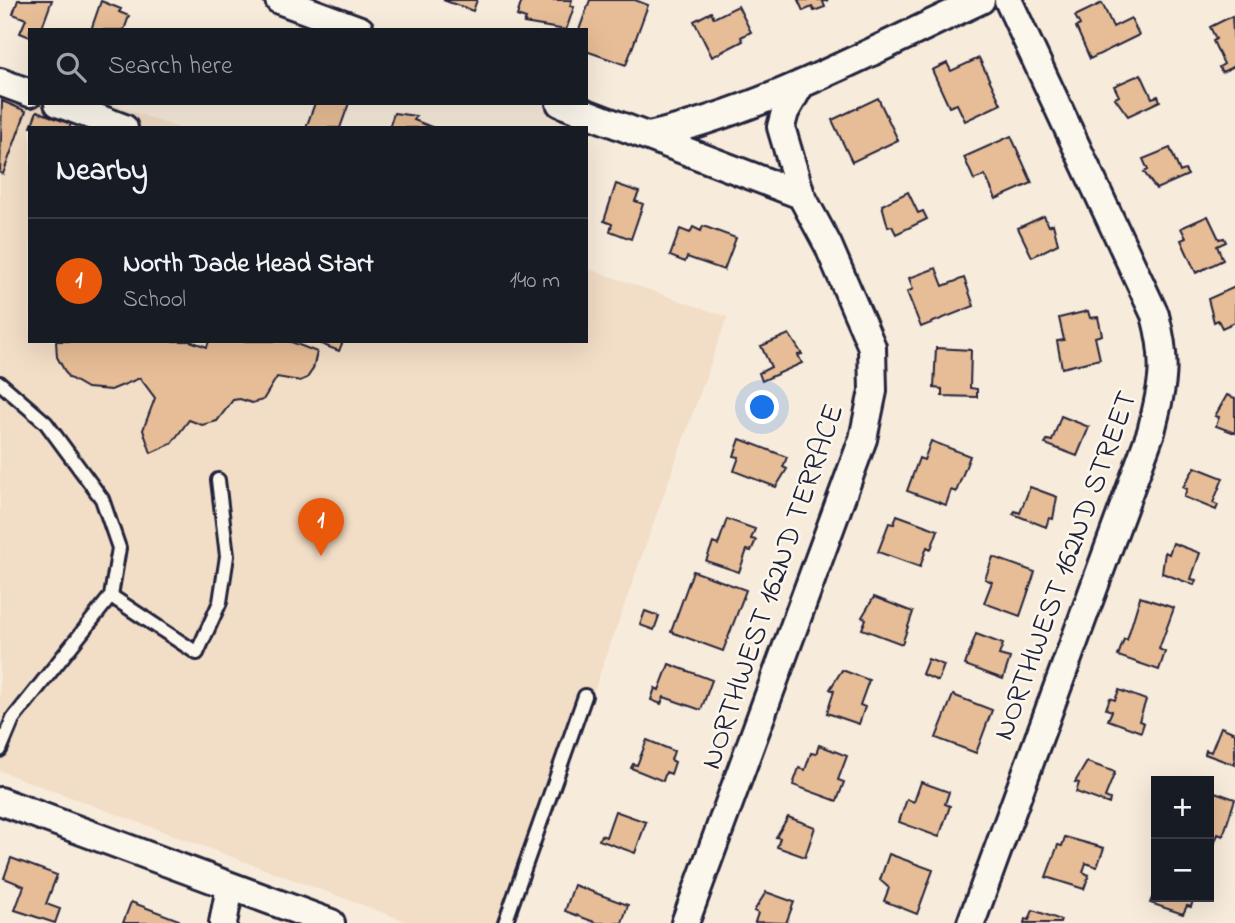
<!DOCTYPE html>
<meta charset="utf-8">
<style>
body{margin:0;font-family:"Indie Flower",sans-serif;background:#242831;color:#f1f3f6}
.controls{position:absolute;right:21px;bottom:21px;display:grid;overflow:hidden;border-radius:0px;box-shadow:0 7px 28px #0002}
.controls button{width:63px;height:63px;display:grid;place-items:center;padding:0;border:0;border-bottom:2px solid #363941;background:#171b24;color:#f1f3f6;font:35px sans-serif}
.you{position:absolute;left:763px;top:408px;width:24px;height:24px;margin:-18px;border:5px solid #fff;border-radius:50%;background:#1a73e8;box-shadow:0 0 0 10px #1a73e833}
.badge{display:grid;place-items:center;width:46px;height:46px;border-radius:50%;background:#ea580c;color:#fff;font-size:23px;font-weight:700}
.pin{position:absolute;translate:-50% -58px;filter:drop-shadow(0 2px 4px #0008)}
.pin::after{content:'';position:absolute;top:37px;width:24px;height:21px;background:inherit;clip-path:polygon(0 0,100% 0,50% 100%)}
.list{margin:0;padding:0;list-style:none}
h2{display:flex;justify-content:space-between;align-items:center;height:91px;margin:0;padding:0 28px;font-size:30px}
h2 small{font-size:23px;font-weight:400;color:#9ea1a6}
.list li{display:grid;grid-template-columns:46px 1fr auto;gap:21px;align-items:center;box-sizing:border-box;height:126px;padding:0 28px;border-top:2px solid #363941}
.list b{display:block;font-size:26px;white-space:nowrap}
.list p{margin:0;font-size:23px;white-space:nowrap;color:#9ea1a6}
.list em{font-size:23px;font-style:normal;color:#9ea1a6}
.icon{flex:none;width:38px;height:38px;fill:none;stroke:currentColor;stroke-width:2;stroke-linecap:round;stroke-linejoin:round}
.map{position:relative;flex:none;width:1235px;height:923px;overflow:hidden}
.search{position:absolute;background:#171b24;box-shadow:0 7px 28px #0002;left:28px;top:28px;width:560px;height:77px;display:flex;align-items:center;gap:18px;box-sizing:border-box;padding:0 24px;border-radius:0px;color:#9ea1a6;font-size:26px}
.panel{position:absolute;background:#171b24;box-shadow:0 7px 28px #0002;left:28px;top:126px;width:560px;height:217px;border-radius:0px}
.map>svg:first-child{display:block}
.built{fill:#f2ddc6}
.building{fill:#e6bd96;stroke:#22223b;stroke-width:2}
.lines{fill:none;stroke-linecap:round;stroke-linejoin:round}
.lane-casing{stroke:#22223b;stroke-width:18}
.street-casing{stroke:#22223b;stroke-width:32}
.lane{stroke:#fbf7ec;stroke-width:12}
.street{stroke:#fbf7ec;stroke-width:26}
.labels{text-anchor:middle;stroke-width:5;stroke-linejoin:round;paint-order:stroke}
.street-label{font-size:30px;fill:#22223b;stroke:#fbf7ec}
</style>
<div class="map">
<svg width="1235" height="923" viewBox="0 0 1235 923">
<rect width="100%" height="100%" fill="#f7ebdb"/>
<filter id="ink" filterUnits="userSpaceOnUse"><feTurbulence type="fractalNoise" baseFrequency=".0143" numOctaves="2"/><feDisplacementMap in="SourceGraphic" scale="14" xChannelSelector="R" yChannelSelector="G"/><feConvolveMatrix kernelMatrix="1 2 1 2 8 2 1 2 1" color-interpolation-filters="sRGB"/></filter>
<g filter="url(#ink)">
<!-- built -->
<path class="built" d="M 0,66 L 30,76 L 30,103 L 108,103 L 179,128 L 30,128 L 30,341 L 586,341 L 586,268 L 727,317 L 511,923 L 411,923 L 0,771 Z"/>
<!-- building -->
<path class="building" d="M 18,0 L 52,0 L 41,30 L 30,30 L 30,37 L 20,33 L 26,19 L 13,14 Z
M 443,0 L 477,0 L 473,11 Z
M 522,0 L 572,0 L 570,6 L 574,7 L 566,30 L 524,23 L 526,19 L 517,16 Z
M 590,0 L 635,0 L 648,5 L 626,65 L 586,51 L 586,30 L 579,30 Z
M 798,0 L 828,0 L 823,2 L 825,7 L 814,11 L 812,7 L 803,11 Z
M 101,1 L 121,9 L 119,12 L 129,16 L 124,30 L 91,30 Z
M 1102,3 L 1113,27 L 1131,18 L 1139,35 L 1090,59 L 1076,27 L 1080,25 L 1075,16 Z
M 738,6 L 751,32 L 741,37 L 743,41 L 712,57 L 694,21 L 711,12 L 714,18 Z
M 1232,16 L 1235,66 L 1222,72 L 1219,67 L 1224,64 L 1213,41 L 1216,39 L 1210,27 Z
M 979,58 L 1001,104 L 965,121 L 957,104 L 949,107 L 932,70 L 947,63 L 951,71 Z
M 1141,74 L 1152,98 L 1158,96 L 1160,101 L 1128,116 L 1115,98 L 1119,96 L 1114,86 Z
M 878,98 L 898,140 L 852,162 L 832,120 Z
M 2,101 L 26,111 L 3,174 L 0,173 Z
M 315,103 L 349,103 L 340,128 L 306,128 Z
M 37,111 L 71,124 L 69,128 L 31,127 Z
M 394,113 L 416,116 L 414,120 L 434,128 L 389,128 Z
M 1011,136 L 1032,183 L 996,199 L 985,175 L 974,180 L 964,157 Z
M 1170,148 L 1180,172 L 1185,170 L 1188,175 L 1156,189 L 1144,172 L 1148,170 L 1143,159 Z
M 616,184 L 639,192 L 635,201 L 643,204 L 631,239 L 610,231 L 612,224 L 604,221 Z
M 908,192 L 918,213 L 923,211 L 927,219 L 896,234 L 892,226 L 888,227 L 882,205 Z
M 1044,216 L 1049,226 L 1053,224 L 1058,244 L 1032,257 L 1018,228 Z
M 1208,216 L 1219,239 L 1224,238 L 1226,242 L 1217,246 L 1223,260 L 1196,273 L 1181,240 L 1186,238 L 1181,228 Z
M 703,226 L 736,238 L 724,270 L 687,257 L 685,262 L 670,256 L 680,229 L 690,233 L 693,227 L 701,231 Z
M 936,268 L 943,286 L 964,278 L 974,306 L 921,327 L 907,292 L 913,289 L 909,278 Z
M 1235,287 L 1235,322 L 1222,328 L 1218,320 L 1214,322 L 1208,299 Z
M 1088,311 L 1090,318 L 1098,317 L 1102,335 L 1095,337 L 1100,359 L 1062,368 L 1057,341 L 1064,340 L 1059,318 Z
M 789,334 L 802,354 L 798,355 L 802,363 L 762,381 L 759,373 L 771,367 L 761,346 Z
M 56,341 L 190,341 L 207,347 L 209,341 L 289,341 L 317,352 L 313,369 L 307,378 L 300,381 L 277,377 L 263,400 L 252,403 L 240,399 L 233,400 L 217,421 L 202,425 L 189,420 L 171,444 L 151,453 L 143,430 L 155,398 L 140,378 L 111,390 L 87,388 L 68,377 L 57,357 Z
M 313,341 L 343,341 L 339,351 Z
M 936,348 L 971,350 L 970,388 L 977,389 L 977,397 L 942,396 L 942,389 L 934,388 Z
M 1227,395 L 1235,398 L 1235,433 L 1216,426 L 1219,417 L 1215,416 Z
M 1061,416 L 1089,427 L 1077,456 L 1045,444 L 1047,440 L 1052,441 Z
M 740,439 L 787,457 L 783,467 L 787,469 L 776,487 L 734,471 L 739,457 L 734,456 Z
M 931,441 L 970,456 L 956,492 L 951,490 L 946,505 L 907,491 L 919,458 L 924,460 Z
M 1195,467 L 1223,478 L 1213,503 L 1218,505 L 1216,510 L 1184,497 L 1187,489 L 1183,487 Z
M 1030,487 L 1057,497 L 1053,519 L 1049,518 L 1046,527 L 1013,514 L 1015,511 L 1020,513 Z
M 897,515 L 938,530 L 931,549 L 927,547 L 920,567 L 878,552 L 889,523 L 894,524 Z
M 727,519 L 755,529 L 751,539 L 756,540 L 751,551 L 747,550 L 739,572 L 706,561 L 713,543 L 718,545 Z
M 1173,543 L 1200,553 L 1191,579 L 1196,580 L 1194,585 L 1162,573 L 1165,552 L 1169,554 Z
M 993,557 L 1035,572 L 1020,616 L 984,603 L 992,582 L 985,579 Z
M 693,571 L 746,590 L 723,651 L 671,632 Z
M 874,597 L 913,612 L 902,644 L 862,629 L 866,619 L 862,617 Z
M 1140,597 L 1174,608 L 1159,649 L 1165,652 L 1159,670 L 1118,656 L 1124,639 L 1127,640 Z
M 645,611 L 659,616 L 654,630 L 640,625 Z
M 976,634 L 1003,644 L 999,655 L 1010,658 L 1003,679 L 965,665 Z
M 928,659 L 944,665 L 938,681 L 922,674 Z
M 669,664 L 712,680 L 701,710 L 664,697 L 661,704 L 651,700 L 655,688 L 659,690 Z
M 842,670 L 869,680 L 860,705 L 865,707 L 859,724 L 827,713 L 834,691 L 830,689 Z
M 1119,690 L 1146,700 L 1139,721 L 1144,723 L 1141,732 L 1108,720 L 1112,711 L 1106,709 L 1110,698 L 1115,700 Z
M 953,695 L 992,710 L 976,753 L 936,738 Z
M 1221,727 L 1235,733 L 1235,765 L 1205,754 L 1206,750 L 1211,752 Z
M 647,740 L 674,751 L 671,760 L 675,762 L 671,774 L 666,772 L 663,781 L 631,768 L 633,764 L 637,765 Z
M 819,745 L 847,756 L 838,780 L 844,782 L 837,801 L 793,785 L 799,768 L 805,770 L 811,753 L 816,754 Z
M 1087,762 L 1115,772 L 1105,797 L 1110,799 L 1109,804 L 1076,792 L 1079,783 L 1075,782 Z
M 921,782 L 949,792 L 945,804 L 950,806 L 939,837 L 899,822 L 907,799 L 914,802 Z
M 1209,790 L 1235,799 L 1223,836 L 1218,834 L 1211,853 L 1209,852 Z
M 615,811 L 646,822 L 635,853 L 599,840 L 601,835 L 606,837 Z
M 788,817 L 815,827 L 805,857 L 777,847 L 780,838 L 776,837 Z
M 1065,837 L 1104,848 L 1097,867 L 1086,863 L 1083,872 L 1089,875 L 1084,889 L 1046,877 L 1058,845 L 1062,846 Z
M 889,854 L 933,870 L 917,914 L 884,901 L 889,888 L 880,880 Z
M 11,858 L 57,875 L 46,904 L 60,909 L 55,923 L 15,910 L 24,886 L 4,878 Z
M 574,885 L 628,905 L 622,923 L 597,923 L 565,911 Z
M 766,892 L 794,902 L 786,923 L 755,922 L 758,913 L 754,911 Z
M 1158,897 L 1194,897 L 1191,907 L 1187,906 L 1183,914 L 1150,903 L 1152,898 L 1157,900 Z
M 131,902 L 179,920 L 178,923 L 123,923 Z
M 1033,910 L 1061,920 L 1060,923 L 1024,923 L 1025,919 L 1029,920 Z"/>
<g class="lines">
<!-- lane casing -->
<g class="lane-casing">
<path id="lane" d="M 0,383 L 46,423 L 102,499 L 119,548 L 111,596 L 13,719 L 0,750
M 111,596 L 197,653 L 220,602 L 227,556 L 218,480
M 505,923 L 585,696"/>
</g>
<!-- street casing -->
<g class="street-casing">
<path id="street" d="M 279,0 L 360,30
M 0,82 L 30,93
M 58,103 L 124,128
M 560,103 L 801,195
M 649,136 C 766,109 873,50 981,0
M 0,801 L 331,923
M 223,923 L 230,887
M 685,923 L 863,439 L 873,391 L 872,347 L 828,245 L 801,195 L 781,127 L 785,112 L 801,84
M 971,923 L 1151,432 C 1163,384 1168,364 1155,315 L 1008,0"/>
</g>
<!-- lane -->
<use href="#lane" class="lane"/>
<!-- street -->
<use href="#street" class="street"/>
</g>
</g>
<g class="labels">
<!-- street labels -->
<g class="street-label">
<text transform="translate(1064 565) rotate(-70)" y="10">NORTHWEST 162ND STREET</text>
<text transform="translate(771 586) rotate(-71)" y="10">NORTHWEST 162ND TERRACE</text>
</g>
</g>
</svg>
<div class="controls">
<button>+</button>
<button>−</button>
</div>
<div class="you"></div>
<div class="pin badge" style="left:321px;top:556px">1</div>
<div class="search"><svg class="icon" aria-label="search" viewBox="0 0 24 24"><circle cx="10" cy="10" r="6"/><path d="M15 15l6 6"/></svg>Search here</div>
<section class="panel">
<h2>Nearby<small></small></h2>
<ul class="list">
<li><span class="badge">1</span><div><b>North Dade Head Start</b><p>School</p></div><em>140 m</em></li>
</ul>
</section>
</div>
